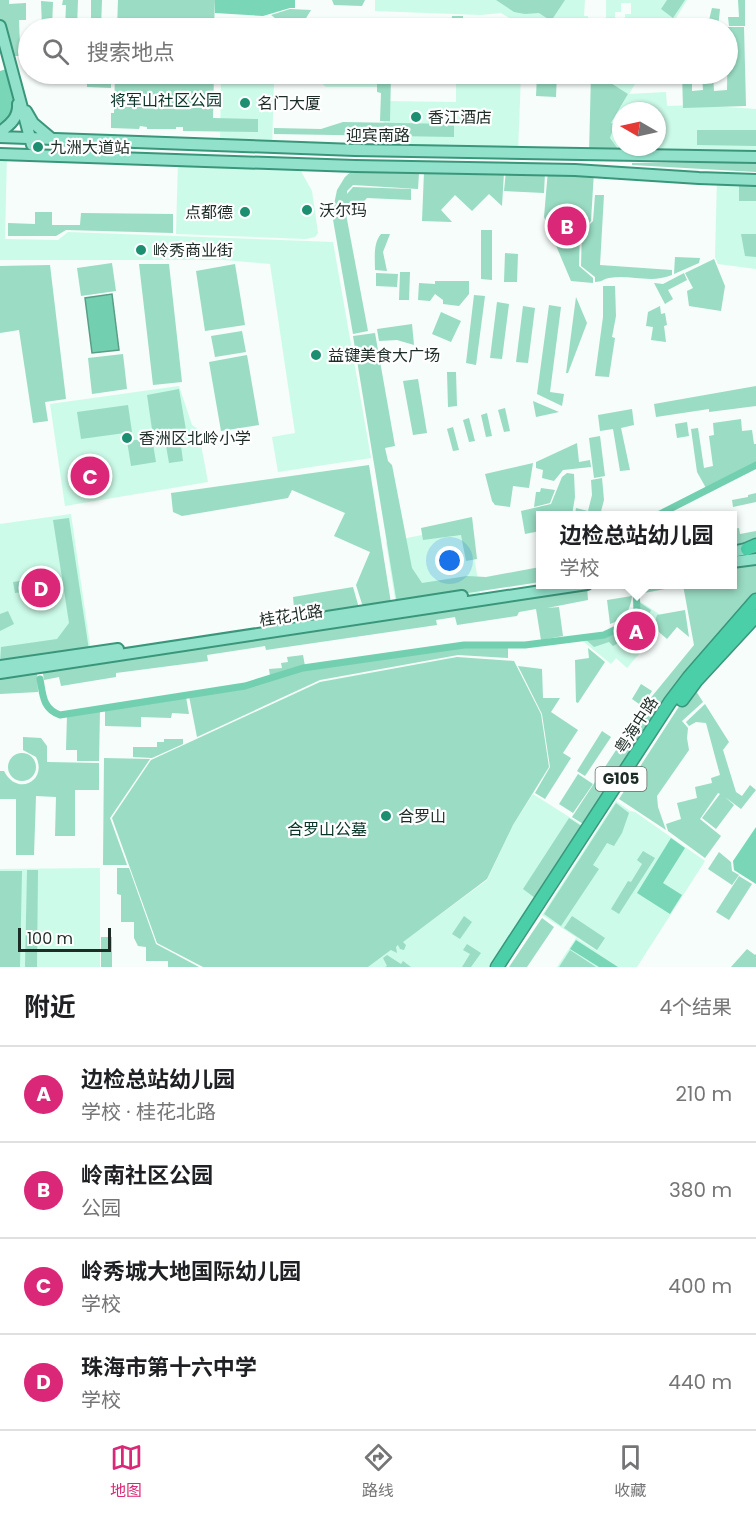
<!DOCTYPE html>
<html lang="zh">
<meta charset="utf-8">
<style>
body{margin:0;font-family:Poppins,"Noto Sans SC",sans-serif;background:#f2f2f2;color:#202124}
.compass{position:absolute;left:612px;top:102px;width:54px;height:54px;border-radius:50%;background:#fff;box-shadow:0 2px 4px #0004;rotate:279deg}
.scale{position:absolute;left:18px;bottom:15px;width:93px;box-sizing:border-box;padding-left:6px;border:3px solid #1d2c26;border-top:0;font-size:16px;line-height:21px;white-space:nowrap;color:#1d2c26;-webkit-text-stroke:4px #fff;paint-order:stroke}
.you{position:absolute;left:450px;top:561px;width:21px;height:21px;margin:-15px;border:4px solid #fff;border-radius:50%;background:#1a73e8;box-shadow:0 0 0 9px #1a73e833}
.badge{display:grid;place-items:center;width:39px;height:39px;border-radius:50%;background:#db2777;color:#fff;font-size:20px;font-weight:700}
.pin{position:absolute;translate:-50% -50%;border:3px solid #fff;box-shadow:0 2px 6px #0006}
.popup{position:absolute;left:536px;top:511px;width:201px;height:78px;box-sizing:border-box;display:grid;place-content:center;border-radius:0px;background:#fff;filter:drop-shadow(0 2px 4px #0005);font-size:20px;white-space:nowrap;color:#757577}
.popup b{font-size:22px;color:#202124}
.popup::after{content:'';position:absolute;left:50%;top:100%;margin-left:-12px;border:12px solid transparent;border-top-color:#fff}
.list{margin:0;padding:0;list-style:none}
h2{display:flex;justify-content:space-between;align-items:center;height:78px;margin:0;padding:0 24px;font-size:26px}
h2 small{font-size:20px;font-weight:400;color:#757577}
.list li{display:grid;grid-template-columns:39px 1fr auto;gap:18px;align-items:center;box-sizing:border-box;height:96px;padding:0 24px;border-top:2px solid #e0e0e0}
.list b{display:block;font-size:22px;white-space:nowrap}
.list p{margin:0;font-size:20px;white-space:nowrap;color:#757577}
.list em{font-size:20px;font-style:normal;color:#757577}
.icon{flex:none;width:33px;height:33px;fill:none;stroke:currentColor;stroke-width:2;stroke-linecap:round;stroke-linejoin:round}
.map{position:relative;flex:none;width:756px;height:967px;overflow:hidden}
.search{position:absolute;background:#fff;box-shadow:0 2px 4px #0004;left:18px;right:18px;top:18px;height:66px;display:flex;align-items:center;gap:15px;box-sizing:border-box;padding:0 21px;border-radius:33px;color:#757577;font-size:22px}
.sheet{height:462px;background:#fff}
nav{display:flex;justify-content:space-around;align-items:center;box-sizing:border-box;height:84px;border-top:2px solid #e0e0e0;background:#fff;font-size:16px;color:#757577}
nav a{display:grid;justify-items:center;gap:3px}
nav .on{color:#db2777}
.map>svg:first-child{display:block}
.built{fill:#ccfbe9;fill-rule:evenodd}
.green{fill:#9adcc4}
.forest{fill:#79d6b7}
.water{fill:#72cfb0;stroke:#589e87;stroke-width:1.5}
.lines{fill:none;stroke-linecap:round;stroke-linejoin:round}
.canal{stroke:#72cfb0;stroke-width:7}
.major-casing{stroke:#3a967a;stroke-width:14}
.highway-casing{stroke:#3a967a;stroke-width:15}
.major{stroke:#92e2cb;stroke-width:10}
.highway{stroke:#4acfa8;stroke-width:12}
.poi-dot{fill:#1c8f70;stroke:#fff;stroke-width:2}
.labels{text-anchor:middle;stroke-width:4.5;stroke-linejoin:round;paint-order:stroke}
.shield{fill:#fff;stroke:#616b67;stroke-width:1.5}
.shield-label{font-size:15px;font-weight:bold;fill:#1d2c26}
.park-label{font-size:16px;fill:#063326;stroke:#fff}
.poi-label{font-size:16px;fill:#1d2c26;stroke:#fff;text-anchor:start}
.street-label{font-size:16px;fill:#1d2c26;stroke:#fff}
</style>
<div class="map">
<svg width="756" height="967" viewBox="0 0 756 967">
<rect width="100%" height="100%" fill="#f6fdfa"/>
<!-- built -->
<path class="built" d="M 375,0 L 585,0 L 584,16 L 588,16 L 588,22 L 606,23 L 606,0 L 687,0 L 670,28 L 618,28 L 618,26 L 625,26 L 625,14 L 631,14 L 631,3 L 621,3 L 621,12 L 615,12 L 615,23 L 609,23 L 609,28 L 526,28 L 501,13 L 481,15 L 375,11 Z
M 311,74 L 385,74 L 385,87 L 326,87 Z
M 456,74 L 513,74 L 521,75 L 518,152 L 383,150 L 384,101 L 456,102 Z
M 597,74 L 641,74 L 629,94 L 666,92 L 667,106 L 697,105 L 756,109 L 756,156 L 597,154 L 609,127 L 628,94 ZM 621,111 L 657,111 L 657,147 L 621,147 Z
M 221,81 L 274,82 L 272,148 L 220,146 Z
M 0,154 L 7,154 L 5,239 L 58,240 L 68,232 L 333,242 L 371,458 L 278,472 L 272,437 L 295,433 L 270,264 L 224,260 L 0,260 Z
M 178,160 L 297,164 L 312,191 L 318,233 L 315,237 L 306,239 L 176,234 Z
M 717,179 L 756,180 L 756,269 L 718,264 L 715,257 Z
M 179,386 L 192,425 L 198,429 L 208,482 L 65,506 L 50,404 Z
M 71,514 L 91,652 L 0,665 L 0,524 Z
M 469,526 L 480,593 L 396,605 L 386,542 Z
M 638,600 L 668,620 L 627,668 L 616,658 L 611,664 L 579,638 L 604,635 L 624,627 L 637,613 Z
M 533,794 L 588,829 L 497,967 L 368,967 L 487,880 L 513,825 Z
M 616,801 L 630,811 L 635,812 L 705,861 L 637,967 L 557,967 L 576,938 L 613,961 L 542,915 Z
M 100,868 L 100,967 L 0,967 L 0,869 Z"/>
<!-- green -->
<path class="green" d="M 0,0 L 9,0 L 9,4 L 26,3 L 26,20 L 19,20 L 20,49 L 28,49 L 28,56 L 9,56 L 0,19 Z
M 63,0 L 78,0 L 77,28 L 65,28 L 66,5 L 62,5 Z
M 91,0 L 102,0 L 101,28 L 91,28 Z
M 118,0 L 215,0 L 214,28 L 117,28 Z
M 332,0 L 365,0 L 362,6 L 334,5 Z
M 496,0 L 565,0 L 551,21 L 539,13 L 525,14 L 514,12 Z
M 667,0 L 685,0 L 673,18 L 661,9 Z
M 738,0 L 745,0 L 745,26 L 729,26 L 728,17 L 739,17 Z
M 41,1 L 53,2 L 52,28 L 42,28 Z
M 712,8 L 720,9 L 718,28 L 707,28 Z
M 290,9 L 311,10 L 300,28 L 279,28 L 279,21 L 271,15 Z
M 452,16 L 463,16 L 463,28 L 451,28 Z
M 728,27 L 744,27 L 746,106 L 683,108 L 682,74 L 692,74 L 692,91 L 703,90 L 702,74 L 713,74 L 714,91 L 727,90 Z
M 87,74 L 111,74 L 111,88 L 87,87 Z
M 115,74 L 214,74 L 213,118 L 258,119 L 258,132 L 183,131 L 183,127 L 176,127 L 176,129 L 147,129 L 147,127 L 140,126 L 139,129 L 111,128 L 111,113 L 114,113 Z
M 377,74 L 391,74 L 390,121 L 380,121 L 381,93 L 377,92 Z
M 547,74 L 557,74 L 556,97 L 536,96 L 537,75 L 547,75 Z
M 591,74 L 597,74 L 628,94 L 611,123 L 615,124 L 610,138 L 618,149 L 624,151 L 589,154 Z
M 343,122 L 454,124 L 454,137 L 274,134 L 274,128 L 321,129 Z
M 697,130 L 756,130 L 756,146 L 697,145 Z
M 712,162 L 756,163 L 756,172 L 632,165 L 632,163 Z
M 355,168 L 419,173 L 418,189 L 353,185 L 347,191 L 347,194 L 353,187 L 411,189 L 411,200 L 367,198 L 353,213 L 346,214 L 368,331 L 353,334 L 332,214 L 337,190 L 345,177 Z
M 548,170 L 594,171 L 591,221 L 580,231 L 579,266 L 593,278 L 593,283 L 571,281 L 544,217 Z
M 506,171 L 545,173 L 544,193 L 504,191 Z
M 424,172 L 504,172 L 502,206 L 489,194 L 472,211 L 455,195 L 441,210 L 452,222 L 422,221 Z
M 739,181 L 756,181 L 756,201 L 739,201 Z
M 595,195 L 604,195 L 600,265 L 672,270 L 672,275 C 650,284 630,274 609,278 C 603,279 602,282 595,282 L 595,277 L 581,266 L 582,232 L 593,221 Z
M 35,212 L 52,212 L 52,225 L 80,225 L 81,213 L 173,214 L 173,233 L 66,230 L 56,236 L 8,236 L 8,223 L 35,224 Z
M 481,230 L 492,230 L 492,280 L 481,279 Z
M 381,234 L 390,234 L 383,252 L 387,271 L 375,270 C 375,259 373,243 381,234 Z
M 741,234 L 756,234 L 756,257 L 745,256 Z
M 505,253 L 518,254 L 517,282 L 504,282 Z
M 675,257 L 700,258 L 699,263 L 674,274 Z
M 714,259 L 725,286 L 721,311 L 689,306 L 687,291 L 693,288 L 685,273 Z
M 112,263 L 116,291 L 81,296 L 77,268 Z
M 139,264 L 169,264 L 182,382 L 153,385 Z
M 235,264 L 245,325 L 205,331 L 196,271 Z
M 50,265 L 66,399 L 45,402 L 48,421 L 33,423 L 19,330 L 0,333 L 0,266 Z
M 400,272 L 410,272 L 409,300 L 399,300 Z
M 376,273 L 398,274 L 397,287 L 376,286 Z
M 684,273 L 687,280 L 668,290 L 673,299 L 665,304 L 654,283 L 663,284 Z
M 435,281 L 469,281 L 469,294 L 459,306 L 443,304 L 443,300 L 435,294 L 430,301 L 418,300 L 419,283 L 435,284 Z
M 603,286 L 615,286 L 616,316 L 612,337 L 615,338 L 609,377 L 595,376 L 603,317 Z
M 474,295 L 485,296 L 476,365 L 466,363 Z
M 576,297 L 587,323 L 568,373 L 566,373 Z
M 497,302 L 509,304 L 502,359 L 490,358 Z
M 549,305 L 561,307 L 550,392 L 564,394 L 562,406 L 537,394 Z
M 523,306 L 535,308 L 528,363 L 516,362 Z
M 660,306 L 661,314 L 665,313 L 667,325 L 664,326 L 666,342 L 651,340 L 653,327 L 646,326 L 648,312 Z
M 441,312 L 461,321 L 451,342 L 432,334 Z
M 412,324 L 414,345 L 397,340 L 379,341 L 377,329 Z
M 242,331 L 246,352 L 215,357 L 211,336 Z
M 375,333 L 395,446 L 385,448 L 388,461 L 392,465 L 412,568 L 422,583 L 467,576 L 486,577 L 540,567 L 540,582 L 397,604 L 353,336 Z
M 123,354 L 127,389 L 92,394 L 88,358 Z
M 247,355 L 259,425 L 221,431 L 209,362 Z
M 447,372 L 456,372 L 457,406 L 448,407 Z
M 418,379 L 427,433 L 413,435 L 403,381 Z
M 756,386 L 756,406 L 709,412 L 709,409 L 656,417 L 654,404 Z
M 179,389 L 186,430 L 153,436 L 147,395 Z
M 533,401 L 559,412 L 536,417 Z
M 128,405 L 132,432 L 81,439 L 77,412 Z
M 505,408 L 510,431 L 504,432 L 498,410 Z
M 632,409 L 634,425 L 621,428 L 630,470 L 620,471 L 613,429 L 600,431 L 598,415 Z
M 487,413 L 492,436 L 486,437 L 481,415 Z
M 469,418 L 475,441 L 469,442 L 463,420 Z
M 741,419 L 742,431 L 752,430 L 754,444 L 756,444 L 756,462 L 706,488 L 697,472 L 691,429 L 698,428 L 704,468 L 713,466 L 709,436 L 714,435 L 713,423 Z
M 687,422 L 689,436 L 677,438 L 675,424 Z
M 453,427 L 459,450 L 453,451 L 447,429 Z
M 600,436 L 605,476 L 594,478 L 589,438 Z
M 152,438 L 156,462 L 131,466 L 127,441 Z
M 180,438 L 183,461 L 169,463 L 165,440 Z
M 577,443 L 579,462 L 590,460 L 591,467 L 563,470 L 554,481 L 542,478 L 543,470 L 536,468 L 536,462 Z
M 533,463 L 529,488 L 513,486 L 510,507 L 495,505 L 492,501 L 485,474 Z
M 369,465 L 391,603 L 363,607 L 356,585 L 370,552 L 334,536 L 345,513 L 292,490 L 288,498 L 182,516 L 173,512 L 171,493 Z
M 567,473 L 574,474 L 575,497 L 572,515 L 540,516 L 540,531 L 525,534 L 521,511 L 551,504 L 562,477 Z
M 602,478 L 604,500 L 600,515 L 575,515 L 576,508 L 588,511 L 592,495 L 591,480 Z
M 541,488 L 555,490 L 550,503 L 534,507 L 536,492 L 540,492 Z
M 756,493 L 756,502 L 733,507 L 732,500 L 748,497 L 748,495 Z
M 472,517 L 477,559 L 466,561 L 461,535 L 423,540 L 421,528 Z
M 69,518 L 89,650 L 0,663 L 1,647 L 57,639 L 69,623 L 53,520 Z
M 739,528 L 740,534 L 756,531 L 756,543 L 732,549 L 732,529 Z
M 756,560 L 756,599 L 687,676 L 588,827 L 572,817 L 649,700 L 694,645 L 683,585 L 732,584 L 732,563 Z
M 60,575 L 62,586 L 15,593 L 13,582 Z
M 681,585 L 681,586 L 639,594 L 638,585 Z
M 587,586 L 588,600 L 547,608 L 559,607 L 563,636 L 541,640 L 536,609 L 519,612 L 517,616 L 457,625 L 455,617 L 436,620 L 437,625 L 266,650 L 265,646 L 207,655 L 208,661 L 116,673 L 116,677 L 61,686 L 59,677 L 44,680 L 42,668 Z
M 353,587 L 359,608 L 295,617 L 293,597 Z
M 632,596 C 630,611 625,619 610,624 L 607,600 Z
M 639,602 L 651,610 L 646,623 L 629,643 L 622,641 L 613,646 L 609,642 L 594,647 L 585,639 C 609,635 621,631 638,614 Z
M 685,610 L 689,637 L 677,627 L 667,639 L 653,627 L 657,615 Z
M 8,611 L 14,624 L 0,631 L 0,614 Z
M 464,646 L 508,646 L 508,658 L 458,655 L 320,680 L 197,737 L 189,696 L 244,688 L 302,670 Z
M 588,648 L 605,662 L 578,703 L 576,702 L 575,660 L 589,658 Z
M 303,655 L 305,666 L 270,676 L 269,669 L 282,668 L 281,663 L 288,662 L 287,657 Z
M 457,657 L 514,661 L 541,714 L 549,767 L 513,825 L 487,879 L 403,942 L 406,945 L 404,950 L 400,949 L 398,945 L 396,947 L 397,953 L 391,950 L 368,967 L 203,967 L 157,943 L 112,818 L 151,760 L 320,682 Z
M 518,666 L 542,669 L 543,698 L 560,698 L 551,712 L 578,730 L 563,753 L 571,758 L 545,799 L 535,793 L 550,767 L 542,714 Z
M 37,670 L 38,692 L 0,694 L 0,675 Z
M 641,684 L 652,691 L 642,706 L 632,699 Z
M 694,688 L 703,702 L 682,721 L 688,728 L 687,738 L 689,750 L 657,796 L 658,807 L 666,830 L 619,799 L 678,708 Z
M 186,697 L 189,714 L 172,713 L 171,718 L 141,717 L 141,727 L 105,726 L 105,710 Z
M 705,704 L 729,742 L 723,750 L 736,792 L 742,796 L 750,785 L 756,790 L 741,809 L 725,797 L 734,805 L 716,829 L 702,818 L 720,794 L 718,793 L 700,819 L 721,836 L 705,858 L 668,831 L 666,824 L 681,819 L 677,803 L 697,798 L 695,787 L 712,783 L 711,778 L 720,775 L 706,723 L 696,722 L 689,726 L 686,722 Z
M 100,710 L 99,761 L 77,761 L 77,750 L 66,750 L 67,715 Z
M 602,731 L 611,737 L 585,776 L 577,771 Z
M 23,737 L 41,738 L 47,746 L 47,762 L 99,763 L 99,790 L 75,790 L 75,836 L 55,836 L 56,797 L 36,796 L 34,855 L 16,855 L 16,799 L 0,799 L 0,771 L 4,771 C 17,797 48,781 36,757 L 23,750 Z
M 164,739 L 183,739 L 183,744 L 152,758 L 133,757 L 133,747 L 157,747 L 157,742 L 164,742 Z
M8 767a14 14 0 1 1 28 0a14 14 0 1 1-28 0Z
M 104,758 L 150,759 L 110,818 L 127,865 L 103,865 Z
M 578,774 L 593,784 L 573,813 L 559,804 Z
M 616,803 L 629,813 L 622,833 L 614,846 L 607,843 L 593,865 L 599,869 L 561,926 L 544,914 Z
M 569,818 L 586,829 L 539,901 L 523,889 Z
M 643,851 L 655,858 L 619,914 L 611,909 L 628,881 L 631,882 L 642,864 L 637,860 Z
M 719,852 L 731,862 L 732,871 L 739,875 L 732,885 L 708,869 Z
M 117,868 L 129,868 L 156,944 L 199,967 L 168,967 L 168,961 L 146,961 L 146,947 L 138,946 L 134,938 L 134,922 L 121,922 L 121,895 L 117,894 Z
M 27,870 L 38,870 L 37,967 L 25,967 Z
M 0,871 L 22,871 L 20,967 L 0,967 Z
M 739,876 L 752,884 L 729,920 L 716,912 Z
M 464,916 L 472,922 L 460,939 L 452,934 Z
M 572,916 L 605,938 L 597,950 L 564,928 Z
M 542,918 L 554,927 L 527,967 L 509,967 Z
M 101,937 L 112,937 L 112,967 L 101,967 Z
M 467,944 L 481,953 L 471,967 L 462,967 L 470,954 L 463,950 Z
M 747,949 L 755,955 L 756,954 L 756,967 L 731,967 Z
M 570,950 L 596,967 L 559,967 Z
M 387,955 L 401,964 L 403,961 L 411,967 L 385,967 L 387,966 L 383,958 Z"/>
<!-- forest -->
<path class="forest" d="M 215,0 L 295,0 L 295,8 L 290,8 L 263,16 L 215,13 Z
M 10,68 L 18,110 L 0,132 L 0,71 Z
M 756,827 L 756,884 L 734,870 L 733,861 Z
M 671,838 L 685,848 L 663,883 L 682,895 L 670,914 L 637,893 Z
M 576,940 L 618,967 L 599,967 L 570,949 Z"/>
<!-- water -->
<path class="water" d="M 112,294 L 119,350 L 92,353 L 85,298 Z"/>
<g class="lines">
<!-- canal -->
<path class="canal" d="M 656,516 L 756,465
M 40,679 C 43,696 43,709 60,715 L 245,686 L 303,668 L 464,645 L 525,645 L 604,635 L 623,626 L 637,613 L 636,584"/>
<!-- major casing -->
<g class="major-casing">
<path id="major" d="M 0,26 L 32,145
M 26,111 L 33,123 L 52,139
M 0,132 C 10,125 19,117 18,104
M 0,137 L 355,150 L 756,157
M 0,154 L 355,166 L 575,170 L 699,178 L 756,180
M 732,552 L 755,547
M 732,562 L 756,559
M 327,617 L 462,596
M 0,666 L 118,649
M 0,673 L 587,584"/>
</g>
<!-- highway casing -->
<g class="highway-casing">
<path id="highway" d="M 747,549 L 756,545
M 682,700 L 696,681 L 756,616
M 497,967 L 670,702 L 689,677 L 756,600"/>
</g>
<!-- major -->
<use href="#major" class="major"/>
<!-- highway -->
<use href="#highway" class="highway"/>
</g>
<!-- markers -->
<g class="poi-dot">
<circle cx="245" cy="103" r="6"/>
<circle cx="416" cy="117" r="6"/>
<circle cx="38" cy="147" r="6"/>
<circle cx="307" cy="210" r="6"/>
<circle cx="245" cy="212" r="6"/>
<circle cx="141" cy="250" r="6"/>
<circle cx="316" cy="355" r="6"/>
<circle cx="127" cy="438" r="6"/>
<circle cx="386" cy="816" r="6"/>
</g>
<g class="labels">
<!-- shield labels -->
<rect class="shield" x="595.5" y="767" width="51" height="24" rx="4.5"/>
<g class="shield-label">
<text x="621" y="784">G105</text>
</g>
<!-- park labels -->
<g class="park-label">
<text x="166" y="106">将军山社区公园</text>
<text x="327" y="835">合罗山公墓</text>
</g>
<!-- poi labels -->
<g class="poi-label">
<text x="257" y="109">名门大厦</text>
<text x="428" y="123">香江酒店</text>
<text x="50" y="153">九洲大道站</text>
<text x="319" y="216">沃尔玛</text>
<text x="233" y="218" text-anchor="end">点都德</text>
<text x="153" y="256">岭秀商业街</text>
<text x="328" y="361">益键美食大广场</text>
<text x="139" y="444">香洲区北岭小学</text>
<text x="398" y="822">合罗山</text>
</g>
<!-- street labels -->
<g class="street-label">
<text x="378" y="141">迎宾南路</text>
<text transform="translate(291 615) rotate(-9)" y="6">桂花北路</text>
<text transform="translate(636 725) rotate(-57)" y="6">粤海中路</text>
</g>
</g>
</svg>
<svg class="compass" viewBox="-18 -18 36 36"><path d="M0-13l5 13h-10z" fill="#e53935"/><path d="M0 13l5-13h-10z" fill="#757577"/></svg>
<div class="scale">100 m</div>
<div class="you"></div>
<div class="pin badge" style="left:636px;top:631px">A</div>
<div class="popup"><b>边检总站幼儿园</b>学校</div>
<div class="pin badge" style="left:567px;top:226px">B</div>
<div class="pin badge" style="left:90px;top:476px">C</div>
<div class="pin badge" style="left:41px;top:588px">D</div>
<div class="search"><svg class="icon" aria-label="search" viewBox="0 0 24 24"><circle cx="10" cy="10" r="6"/><path d="M15 15l6 6"/></svg>搜索地点</div>
</div>
<section class="sheet">
<h2>附近<small>4个结果</small></h2>
<ul class="list">
<li><span class="badge">A</span><div><b>边检总站幼儿园</b><p>学校 · 桂花北路</p></div><em>210 m</em></li>
<li><span class="badge">B</span><div><b>岭南社区公园</b><p>公园</p></div><em>380 m</em></li>
<li><span class="badge">C</span><div><b>岭秀城大地国际幼儿园</b><p>学校</p></div><em>400 m</em></li>
<li><span class="badge">D</span><div><b>珠海市第十六中学</b><p>学校</p></div><em>440 m</em></li>
</ul>
</section>
<nav>
<a class="on"><svg class="icon" aria-label="map" viewBox="0 0 24 24"><path d="M3 6l6-2 6 2 6-2v14l-6 2-6-2-6 2zM9 4v14M15 6v14"/></svg>地图</a>
<a><svg class="icon" aria-label="directions" viewBox="0 0 24 24"><path d="M12 3l9 9-9 9-9-9zM9 14v-3h6M13 9l2 2-2 2"/></svg>路线</a>
<a><svg class="icon" aria-label="saved" viewBox="0 0 24 24"><path d="M7 4h10v16l-5-4-5 4z"/></svg>收藏</a>
</nav>
